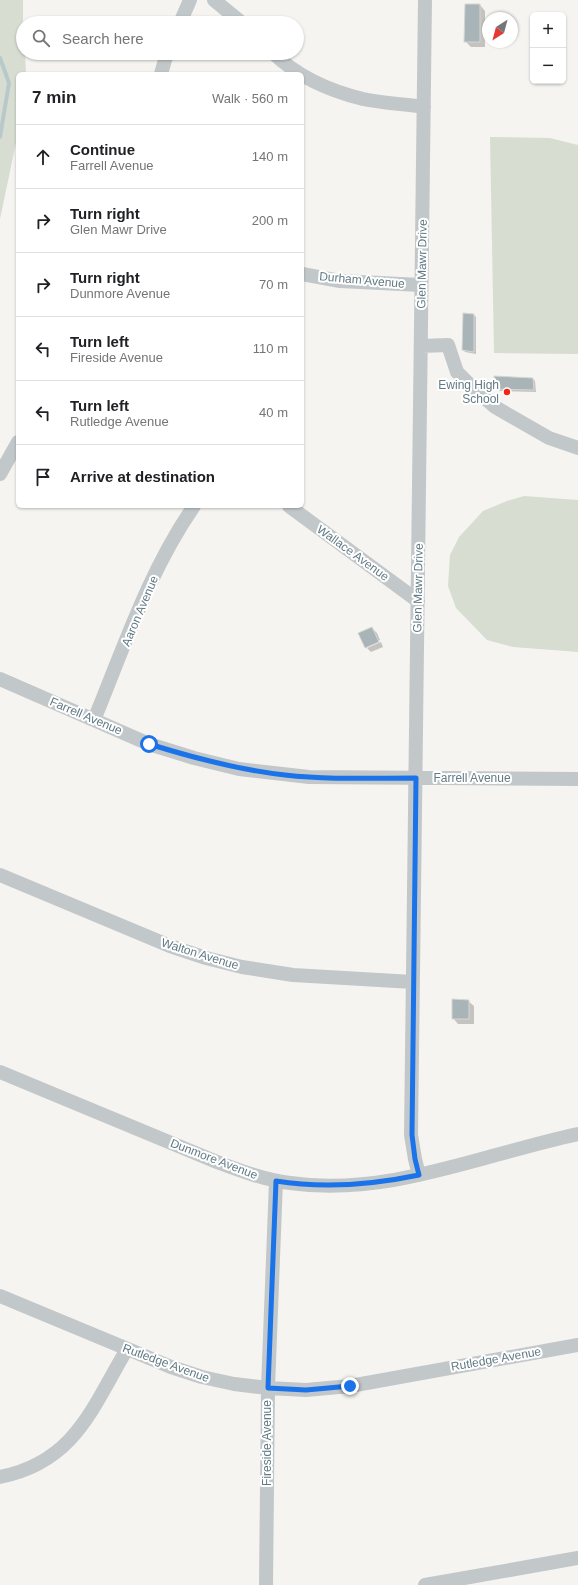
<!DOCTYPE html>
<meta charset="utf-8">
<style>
body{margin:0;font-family:Helvetica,sans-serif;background:#f6f6f6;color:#202124}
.controls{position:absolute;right:12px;top:12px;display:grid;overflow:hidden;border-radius:6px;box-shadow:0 1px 3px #0004}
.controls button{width:36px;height:36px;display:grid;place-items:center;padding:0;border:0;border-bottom:1px solid #e0e0e0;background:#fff;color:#202124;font:20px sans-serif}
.compass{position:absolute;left:482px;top:12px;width:36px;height:36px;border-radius:50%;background:#fff;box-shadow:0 1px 3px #0004;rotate:216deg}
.stop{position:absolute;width:12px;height:12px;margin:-9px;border:3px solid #1a73e8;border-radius:50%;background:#fff}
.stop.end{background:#1a73e8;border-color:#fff;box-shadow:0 1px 4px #0008}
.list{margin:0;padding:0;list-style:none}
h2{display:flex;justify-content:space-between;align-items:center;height:52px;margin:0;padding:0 16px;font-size:17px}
h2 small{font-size:13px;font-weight:400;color:#757577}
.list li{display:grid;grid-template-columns:26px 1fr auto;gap:12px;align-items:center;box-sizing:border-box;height:64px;padding:0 16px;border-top:1px solid #e0e0e0}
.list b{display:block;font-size:15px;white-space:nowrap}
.list p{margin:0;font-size:13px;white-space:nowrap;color:#757577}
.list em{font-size:13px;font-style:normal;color:#757577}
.icon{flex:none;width:22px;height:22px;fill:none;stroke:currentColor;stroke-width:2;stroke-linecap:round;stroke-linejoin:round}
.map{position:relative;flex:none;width:578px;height:1585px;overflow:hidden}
.search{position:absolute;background:#fff;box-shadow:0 1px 3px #0004;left:16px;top:16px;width:288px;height:44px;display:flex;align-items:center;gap:10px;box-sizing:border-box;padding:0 14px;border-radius:22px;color:#757577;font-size:15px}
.panel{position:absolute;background:#fff;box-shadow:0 1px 3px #0004;left:16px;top:72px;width:288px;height:436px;border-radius:6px}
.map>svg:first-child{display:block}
.green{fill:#d7ddd1}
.shadow{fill:#0003}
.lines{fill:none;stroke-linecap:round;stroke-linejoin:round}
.stream{stroke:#b9c9cb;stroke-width:4}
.building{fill:#a8b4b7;stroke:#d6d6d3}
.minor{stroke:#c2c7ca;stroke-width:14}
.route{stroke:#1a73e8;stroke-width:5}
.poi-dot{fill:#f52510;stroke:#fff;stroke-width:1.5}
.labels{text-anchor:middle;stroke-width:4;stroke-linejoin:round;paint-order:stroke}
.street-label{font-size:12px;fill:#617a85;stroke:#fff}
.poi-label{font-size:12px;fill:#617a85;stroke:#fff;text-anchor:end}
</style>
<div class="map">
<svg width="578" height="1585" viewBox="0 0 578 1585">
<rect width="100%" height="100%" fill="#f5f4f0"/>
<!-- green -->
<path class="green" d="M 0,0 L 23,0 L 23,53 L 25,53 L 26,74 L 18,74 L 18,133 L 0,219 Z
M 490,137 L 550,138 L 578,145 L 578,354 L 494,353 Z
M 524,496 L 578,500 L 578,652 L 513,647 L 487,640 L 456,608 L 448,586 L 450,555 L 459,537 L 483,511 L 507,501 Z"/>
<!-- shadow -->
<path class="shadow" d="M 466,5 L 480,5 L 485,11 L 485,47 L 471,47 L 465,41 Z
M 474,315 L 476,317 L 476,354 L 465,352 L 463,349 Z
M 533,379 L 535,381 L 536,392 L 498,391 L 496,389 Z
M 372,628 L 377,633 L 380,640 L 367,646 L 367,648 L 381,642 L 383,647 L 371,652 L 366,647 Z
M 468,1001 L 474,1006 L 474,1024 L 458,1024 L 453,1018 Z"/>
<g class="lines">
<!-- stream -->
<path class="stream" d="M 0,58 L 9,83 L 0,137"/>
</g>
<!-- building -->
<path class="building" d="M 465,4 L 480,4 L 480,42 L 464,42 Z
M 463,313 L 474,314 L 474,352 L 462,350 Z
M 494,376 L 533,378 L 534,390 L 495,389 Z
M 372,627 L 379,642 L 365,648 L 358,633 Z
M 452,999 L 469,1000 L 469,1019 L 452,1019 Z"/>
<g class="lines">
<!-- minor -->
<path class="minor" d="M 214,0 L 242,23
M 180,23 L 190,0
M 273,53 C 297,76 330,91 363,99 C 382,103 403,104 424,107
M 161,74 L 167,53
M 302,274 L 340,281 L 421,285
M 421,346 L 448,345 L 457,372 L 474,389 L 495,407 L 549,438 L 578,448
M 0,474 L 18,442
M 289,506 L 418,601
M 0,679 L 149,744 L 194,758 L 239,769 L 309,777 L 578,779
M 94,720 C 124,647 149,571 194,506
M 0,875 L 170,946 L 206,958 L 242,967 L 293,975 L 413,982
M 0,1072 L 217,1162 C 241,1171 265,1180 290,1183 C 389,1197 483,1154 578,1134
M 419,1175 L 415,1159 L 411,1135 L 425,0
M 0,1296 L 171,1367 L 202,1377 L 234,1384 L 268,1388 L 306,1390 L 350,1386 L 578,1345
M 0,1477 C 75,1462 92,1408 127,1349
M 266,1585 L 268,1388 L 276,1181
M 425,1585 L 578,1558"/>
</g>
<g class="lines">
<!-- route -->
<path class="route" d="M 149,744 C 194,758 238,770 285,775 C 328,780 373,778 416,778 L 412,1135 L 415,1159 L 419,1175 C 371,1185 325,1189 276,1181 L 268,1388 L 306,1390 L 350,1386"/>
</g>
<!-- markers -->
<circle class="poi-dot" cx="507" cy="392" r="4"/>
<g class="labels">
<!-- street labels -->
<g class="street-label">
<text transform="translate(422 264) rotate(-89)" y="4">Glen Mawr Drive</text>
<text transform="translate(362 280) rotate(5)" y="4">Durham Avenue</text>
<text transform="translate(353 553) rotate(36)" y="4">Wallace Avenue</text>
<text transform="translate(418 588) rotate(-89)" y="4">Glen Mawr Drive</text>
<text transform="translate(140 611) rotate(-67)" y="4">Aaron Avenue</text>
<text transform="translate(86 716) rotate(23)" y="4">Farrell Avenue</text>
<text x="472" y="782">Farrell Avenue</text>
<text transform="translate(200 954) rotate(17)" y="4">Walton Avenue</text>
<text transform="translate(214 1159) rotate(21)" y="4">Dunmore Avenue</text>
<text transform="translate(496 1359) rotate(-10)" y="4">Rutledge Avenue</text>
<text transform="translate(166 1363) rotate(20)" y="4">Rutledge Avenue</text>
<text transform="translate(267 1443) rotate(-90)" y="4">Fireside Avenue</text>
</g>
<!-- poi labels -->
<g class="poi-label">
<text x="499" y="389">Ewing High<tspan x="499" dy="14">School</tspan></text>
</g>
</g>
</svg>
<div class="controls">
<button>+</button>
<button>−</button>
</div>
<svg class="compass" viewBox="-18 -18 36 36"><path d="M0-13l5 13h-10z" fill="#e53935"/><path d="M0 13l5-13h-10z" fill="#757577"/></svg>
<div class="stop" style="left:149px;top:744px"></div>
<div class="stop end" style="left:350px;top:1386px"></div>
<div class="search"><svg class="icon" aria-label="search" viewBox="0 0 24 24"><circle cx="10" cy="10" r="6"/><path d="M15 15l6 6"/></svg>Search here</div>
<section class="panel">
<h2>7 min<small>Walk · 560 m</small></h2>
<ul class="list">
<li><svg class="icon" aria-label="ahead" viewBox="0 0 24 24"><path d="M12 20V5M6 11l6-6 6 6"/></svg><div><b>Continue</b><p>Farrell Avenue</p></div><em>140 m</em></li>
<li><svg class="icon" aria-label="right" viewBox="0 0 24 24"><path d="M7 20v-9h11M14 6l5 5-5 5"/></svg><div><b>Turn right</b><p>Glen Mawr Drive</p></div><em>200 m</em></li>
<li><svg class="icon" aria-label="right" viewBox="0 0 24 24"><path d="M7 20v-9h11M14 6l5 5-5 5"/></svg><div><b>Turn right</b><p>Dunmore Avenue</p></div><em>70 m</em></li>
<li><svg class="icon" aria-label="left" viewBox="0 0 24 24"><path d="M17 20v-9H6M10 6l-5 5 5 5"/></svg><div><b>Turn left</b><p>Fireside Avenue</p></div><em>110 m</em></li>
<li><svg class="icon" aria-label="left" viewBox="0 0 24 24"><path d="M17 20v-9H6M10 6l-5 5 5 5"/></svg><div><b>Turn left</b><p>Rutledge Avenue</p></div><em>40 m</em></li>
<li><svg class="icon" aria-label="arrive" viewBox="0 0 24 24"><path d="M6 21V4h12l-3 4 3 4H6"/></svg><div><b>Arrive at destination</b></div></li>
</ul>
</section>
</div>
